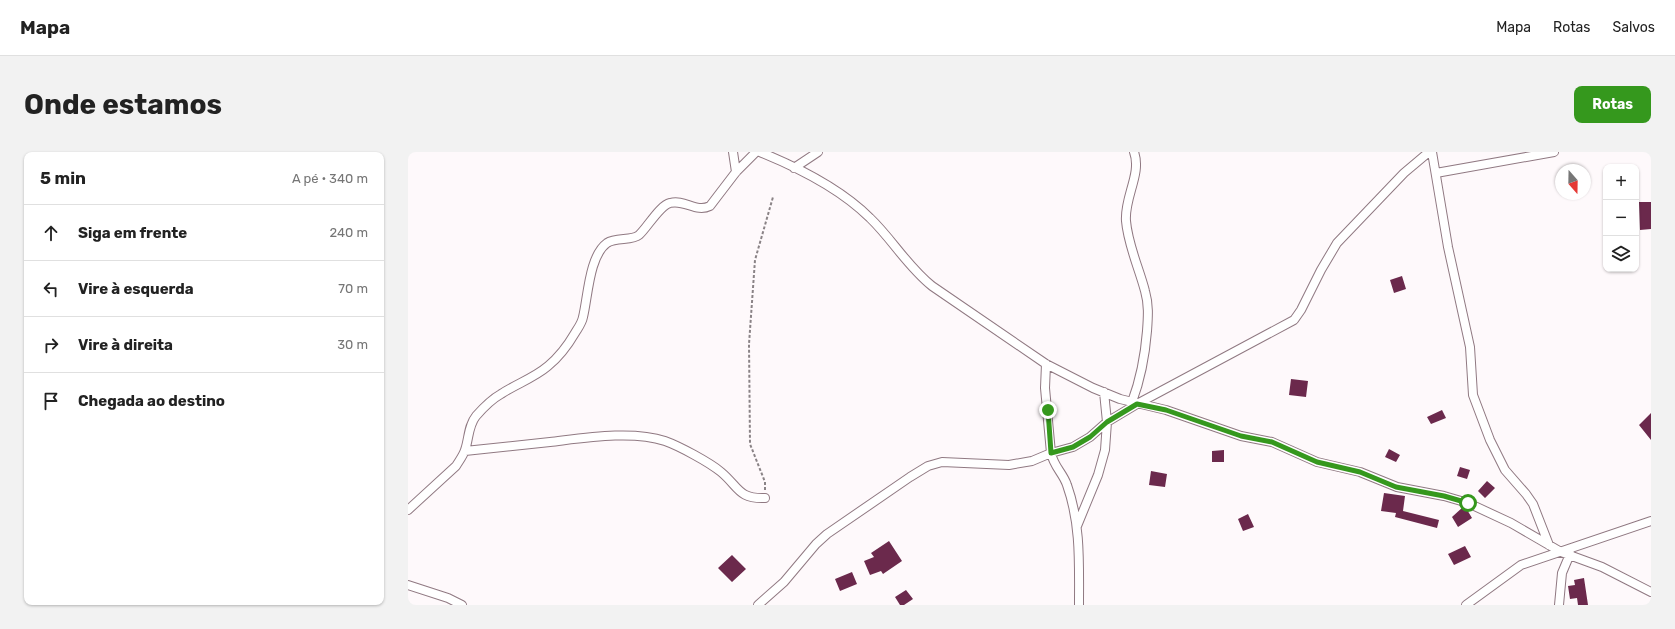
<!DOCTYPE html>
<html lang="pt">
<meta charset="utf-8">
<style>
body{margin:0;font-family:Rubik,sans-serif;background:#f2f2f2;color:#222}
.controls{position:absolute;right:12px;top:12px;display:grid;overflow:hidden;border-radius:8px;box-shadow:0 1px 3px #0004}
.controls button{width:36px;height:36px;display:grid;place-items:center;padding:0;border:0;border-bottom:1px solid #e0e0e0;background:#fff;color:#222;font:20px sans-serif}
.compass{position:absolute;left:1147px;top:12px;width:36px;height:36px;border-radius:50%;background:#fff;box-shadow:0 1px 3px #0004;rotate:160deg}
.stop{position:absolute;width:12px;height:12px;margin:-9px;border:3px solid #35981d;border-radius:50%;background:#fff}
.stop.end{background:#35981d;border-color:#fff;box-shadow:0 1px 4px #0008}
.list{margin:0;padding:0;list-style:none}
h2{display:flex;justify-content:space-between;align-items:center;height:52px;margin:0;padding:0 16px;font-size:17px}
h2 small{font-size:13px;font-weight:400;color:#767676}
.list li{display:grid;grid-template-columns:26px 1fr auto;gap:12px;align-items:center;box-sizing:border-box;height:56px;padding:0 16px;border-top:1px solid #e0e0e0}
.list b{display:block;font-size:15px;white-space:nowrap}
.list em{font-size:13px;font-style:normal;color:#767676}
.icon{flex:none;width:22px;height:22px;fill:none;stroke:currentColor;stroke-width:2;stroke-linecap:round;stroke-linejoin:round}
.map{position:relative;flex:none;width:1243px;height:453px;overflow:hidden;border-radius:8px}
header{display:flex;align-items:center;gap:24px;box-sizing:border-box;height:56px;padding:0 20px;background:#fff;border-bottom:1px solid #e0e0e0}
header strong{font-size:19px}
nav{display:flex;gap:22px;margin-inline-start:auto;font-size:14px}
.intro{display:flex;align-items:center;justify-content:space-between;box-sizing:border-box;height:96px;padding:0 24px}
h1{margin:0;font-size:28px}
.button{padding:10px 18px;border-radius:8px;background:#35981d;color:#fff;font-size:14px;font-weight:700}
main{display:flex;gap:24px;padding:0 24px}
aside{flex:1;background:#fff;border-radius:8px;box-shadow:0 1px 3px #0004}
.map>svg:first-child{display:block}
.building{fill:#6b294c}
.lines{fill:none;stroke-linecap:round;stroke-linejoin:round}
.street-casing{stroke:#907982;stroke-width:10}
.path{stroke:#8a8386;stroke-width:2;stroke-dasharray:3 2;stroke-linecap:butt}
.street{stroke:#fff;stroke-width:8}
.route{stroke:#35981d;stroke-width:5}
</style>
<header>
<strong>Mapa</strong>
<nav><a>Mapa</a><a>Rotas</a><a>Salvos</a></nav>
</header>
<div class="intro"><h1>Onde estamos</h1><a class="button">Rotas</a></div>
<main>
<aside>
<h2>5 min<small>A pé · 340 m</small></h2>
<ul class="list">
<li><svg class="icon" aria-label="ahead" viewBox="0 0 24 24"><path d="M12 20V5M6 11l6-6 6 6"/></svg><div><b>Siga em frente</b></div><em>240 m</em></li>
<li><svg class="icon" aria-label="left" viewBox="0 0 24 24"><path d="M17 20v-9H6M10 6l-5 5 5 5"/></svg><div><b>Vire à esquerda</b></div><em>70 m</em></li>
<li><svg class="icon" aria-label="right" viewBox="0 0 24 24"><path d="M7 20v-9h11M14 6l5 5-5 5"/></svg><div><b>Vire à direita</b></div><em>30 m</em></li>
<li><svg class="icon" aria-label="arrive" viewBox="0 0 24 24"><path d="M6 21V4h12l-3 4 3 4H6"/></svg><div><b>Chegada ao destino</b></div></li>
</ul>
</aside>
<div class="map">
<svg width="1243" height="453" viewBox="0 0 1243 453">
<rect width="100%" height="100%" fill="#fef9fb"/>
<!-- building -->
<path class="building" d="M 1231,50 L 1243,50 L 1243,77 L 1232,78 Z
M 994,124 L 998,137 L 986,141 L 982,128 Z
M 883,227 L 900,229 L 898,245 L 881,243 Z
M 1034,258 L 1038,266 L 1023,272 L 1019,265 Z
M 1243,261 L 1243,288 L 1231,273 Z
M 981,297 L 992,303 L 988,310 L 977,305 Z
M 816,298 L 816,310 L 804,310 L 804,299 Z
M 1052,315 L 1062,318 L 1059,327 L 1049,324 Z
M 743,319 L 759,322 L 757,335 L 741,333 Z
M 1079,329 L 1087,336 L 1077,346 L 1070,339 Z
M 976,341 L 997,344 L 995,359 L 1031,368 L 1029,376 L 987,365 L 988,361 L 973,359 Z
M 1055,355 L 1058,356 L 1064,366 L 1050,375 L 1044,365 Z
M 840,362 L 846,375 L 835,379 L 830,367 Z
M 481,389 L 494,409 L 475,422 L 473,419 L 462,423 L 456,409 L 466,405 L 463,401 Z
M 1057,394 L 1063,405 L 1046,413 L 1040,402 Z
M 324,403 L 338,417 L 324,430 L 310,416 Z
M 444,420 L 449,432 L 432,439 L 427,427 Z
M 1176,426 L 1180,453 L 1170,453 L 1169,446 L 1162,447 L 1160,434 L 1167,433 L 1166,428 Z
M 498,438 L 505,447 L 496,453 L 492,453 L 487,445 Z"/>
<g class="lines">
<!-- street casing -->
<g class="street-casing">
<path id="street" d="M 325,0 L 328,20
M 352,0 C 389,15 433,37 462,66 C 484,87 499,114 524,134 L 638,212 L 685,236 L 712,247 L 758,258 L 833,284 L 864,290 L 909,310 L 952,320 L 989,335 L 1036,344 L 1060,351 L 1103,371 L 1153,400 L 1194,415 L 1243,440
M 1024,0 L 1040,95 L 1062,195 L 1065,243 L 1082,288 L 1097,318 L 1118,342 L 1125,352 L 1141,393
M 386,16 L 410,0
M 1028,21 L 1146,0
M 638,212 L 637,236 L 643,301 C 646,315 655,321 659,333 C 673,372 671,413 671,453
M 724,250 C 733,226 737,204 739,179 C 740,165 741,153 737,139 C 731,116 720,93 718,69 C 716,45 734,22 726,0
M 57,299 C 85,296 113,293 142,290 C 176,286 224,278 257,289 C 271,294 301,310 313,320 C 331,335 330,347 357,346
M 0,358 L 48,314 C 51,309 55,304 57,298 C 61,287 60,274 68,264 C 75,256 84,247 93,242 C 108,232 126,226 140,214 C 151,205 160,193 167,181 C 170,176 174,171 175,165 C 180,145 181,104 199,91 C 208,85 224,89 231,83 C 239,76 252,53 262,51 C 277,47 288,61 302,54 L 328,20 L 348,0
M 669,374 L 690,323 L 697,298 L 699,270 L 696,240
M 0,433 L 40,446 L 54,453
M 350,453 L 376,430 L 408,392 L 419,382 L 502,325 L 520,314 L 534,310 L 601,313 L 624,309 L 643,301 L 665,295 L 682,285 L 699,270 L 729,252 L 886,168 L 893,158 L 913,118 L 929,91 L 996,21 L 1021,0
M 1058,453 L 1113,413 L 1243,369
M 1151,453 L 1154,421 L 1162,402"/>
</g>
<!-- path -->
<path class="path" d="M 357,338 L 357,330 L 342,292 L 341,192 L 347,108 L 365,45"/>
<!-- street -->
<use href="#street" class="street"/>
</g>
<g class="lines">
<!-- route -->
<path class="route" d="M 640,258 L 643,301 L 665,295 L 682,285 L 699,270 L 729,252 L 758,258 L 833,284 L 864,290 L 909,310 L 952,320 L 988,335 L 1036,344 L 1060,351"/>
</g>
</svg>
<div class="controls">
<button>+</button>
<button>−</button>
<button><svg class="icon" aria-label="layers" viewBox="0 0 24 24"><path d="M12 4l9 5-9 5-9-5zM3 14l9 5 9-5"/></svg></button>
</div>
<svg class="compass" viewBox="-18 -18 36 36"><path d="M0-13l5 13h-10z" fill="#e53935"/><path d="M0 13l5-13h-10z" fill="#767676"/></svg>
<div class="stop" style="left:1060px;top:351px"></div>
<div class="stop end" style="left:640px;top:258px"></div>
</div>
</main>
